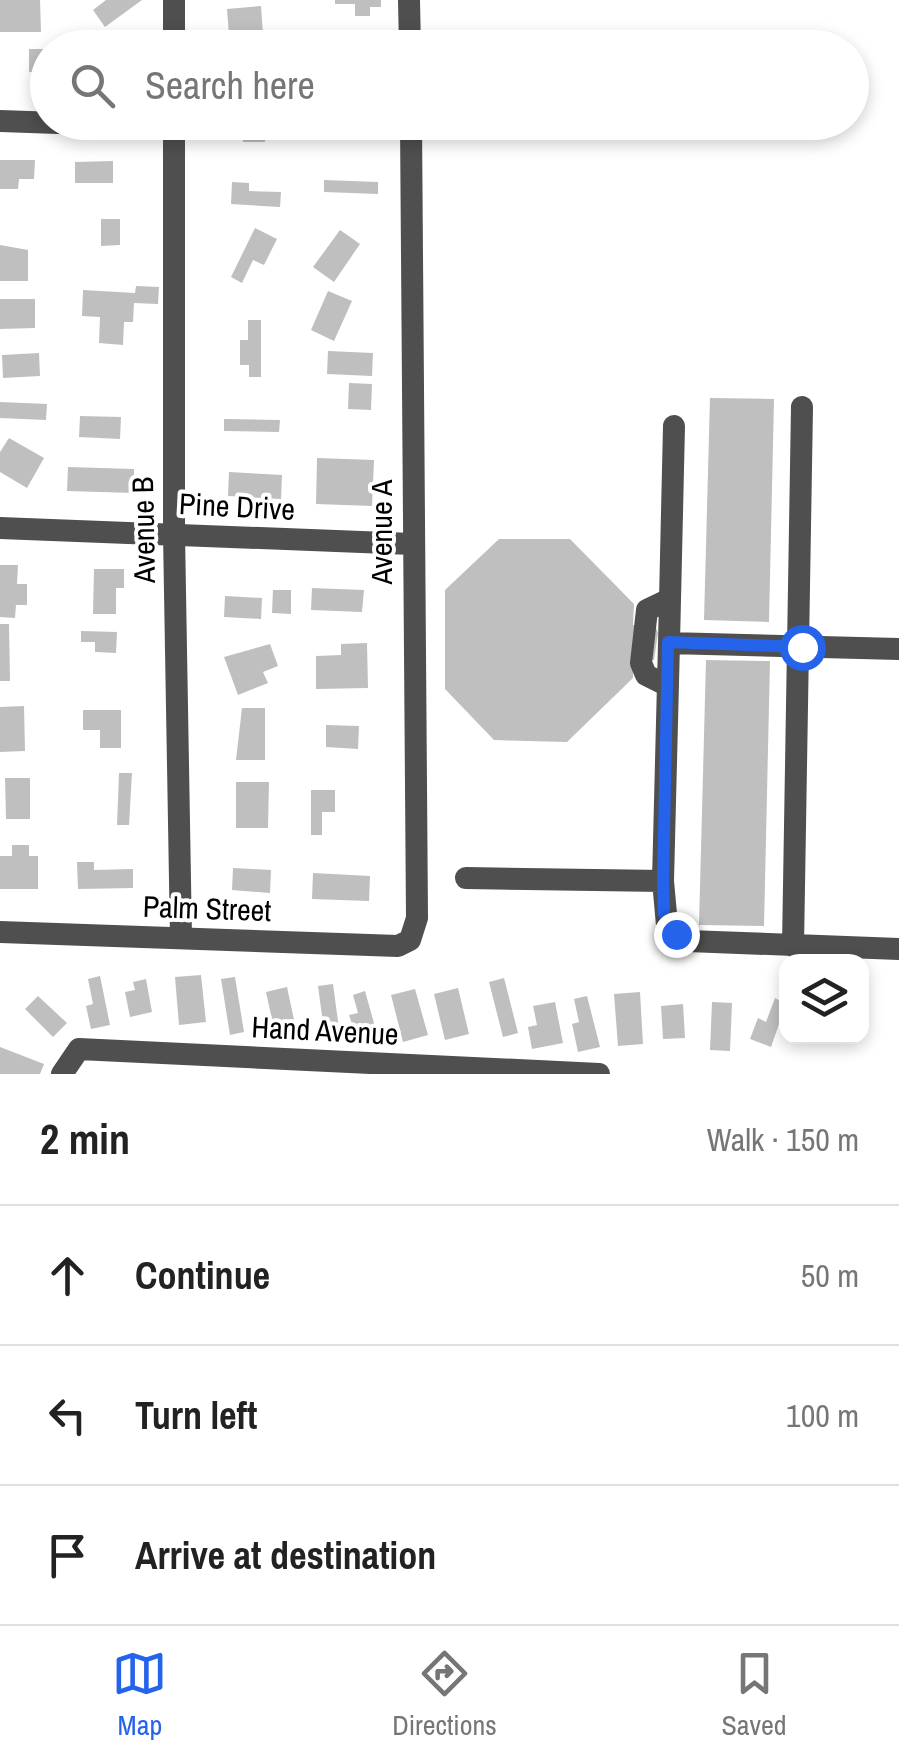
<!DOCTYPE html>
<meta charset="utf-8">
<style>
body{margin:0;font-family:"Archivo Narrow",sans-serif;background:#f6f6f6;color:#222}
.controls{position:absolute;right:30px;bottom:30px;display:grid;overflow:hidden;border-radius:20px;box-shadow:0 5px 15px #0003}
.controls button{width:90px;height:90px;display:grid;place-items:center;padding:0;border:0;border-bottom:2px solid #e0e0e0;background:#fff;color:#222;font:50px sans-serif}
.stop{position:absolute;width:30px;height:30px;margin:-22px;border:8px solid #2563eb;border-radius:50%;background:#fff}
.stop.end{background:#2563eb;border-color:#fff;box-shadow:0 2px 10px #0008}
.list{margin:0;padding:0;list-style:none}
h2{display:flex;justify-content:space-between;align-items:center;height:130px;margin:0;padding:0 40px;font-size:42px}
h2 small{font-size:32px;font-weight:400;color:#767676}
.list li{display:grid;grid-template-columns:65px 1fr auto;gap:30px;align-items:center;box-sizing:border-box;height:140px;padding:0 40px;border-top:2px solid #e0e0e0}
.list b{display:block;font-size:38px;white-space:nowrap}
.list em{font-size:32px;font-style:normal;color:#767676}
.icon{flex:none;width:55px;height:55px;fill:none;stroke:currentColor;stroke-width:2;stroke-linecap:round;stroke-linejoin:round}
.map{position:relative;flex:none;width:899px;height:1074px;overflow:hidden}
.search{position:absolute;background:#fff;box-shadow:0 5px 15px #0003;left:30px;right:30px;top:30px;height:110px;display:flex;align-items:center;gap:25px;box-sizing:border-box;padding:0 35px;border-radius:55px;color:#767676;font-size:38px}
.sheet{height:550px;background:#fff}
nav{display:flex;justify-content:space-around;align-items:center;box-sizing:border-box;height:140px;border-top:2px solid #e0e0e0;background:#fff;font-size:28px;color:#767676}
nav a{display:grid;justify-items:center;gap:5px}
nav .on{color:#2563eb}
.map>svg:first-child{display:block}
.building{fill:#bfbfbf}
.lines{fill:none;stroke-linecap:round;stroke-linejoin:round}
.minor{stroke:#4f4f4f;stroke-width:22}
.route{stroke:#2563eb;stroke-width:12}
.labels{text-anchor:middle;stroke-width:8;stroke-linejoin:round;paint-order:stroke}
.street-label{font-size:30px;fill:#000;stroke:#fff}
</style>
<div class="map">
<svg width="899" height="1074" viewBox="0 0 899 1074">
<rect width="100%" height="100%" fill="#fff"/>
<!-- building -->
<path class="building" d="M 0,0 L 40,0 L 41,32 L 0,32 Z
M 106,0 L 142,0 L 105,27 L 93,10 Z
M 335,0 L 381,0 L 381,7 L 370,7 L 370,16 L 355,16 L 355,4 L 335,4 Z
M 261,6 L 264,48 L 230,48 L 227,9 Z
M 320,37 L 369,39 L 369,47 L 319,48 Z
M 29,49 L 48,49 L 48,72 L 29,72 Z
M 253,122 L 264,122 L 265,142 L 243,142 L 243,129 L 253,129 Z
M 0,160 L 35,160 L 34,179 L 19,179 L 18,189 L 0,189 Z
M 113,161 L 113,183 L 75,183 L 75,162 Z
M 324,180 L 378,182 L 378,194 L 324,192 Z
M 232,182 L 249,183 L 249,191 L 281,192 L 280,207 L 231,204 Z
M 101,219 L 120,219 L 120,245 L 101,246 Z
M 255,228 L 277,239 L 264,265 L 253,260 L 242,283 L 231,277 Z
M 340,230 L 360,244 L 334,282 L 313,267 Z
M 0,245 L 28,250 L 28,281 L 0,281 Z
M 136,286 L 159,287 L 158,304 L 134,303 L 133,322 L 124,322 L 123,345 L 99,343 L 100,317 L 82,316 L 83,290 L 135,293 Z
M 328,291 L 352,301 L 334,341 L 311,330 Z
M 0,299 L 35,299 L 35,328 L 0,329 Z
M 248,320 L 261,320 L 261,377 L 249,377 L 249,365 L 240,365 L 240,340 L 248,340 Z
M 328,351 L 373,353 L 372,376 L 327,374 Z
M 39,353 L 40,376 L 3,378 L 2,355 Z
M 349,383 L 372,384 L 371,410 L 348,409 Z
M 710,398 L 774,399 L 769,622 L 704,620 Z
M 0,402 L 47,404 L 46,420 L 0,418 Z
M 80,416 L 121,417 L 120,439 L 79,437 Z
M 224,419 L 280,420 L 279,432 L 224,431 Z
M 9,438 L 44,458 L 27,488 L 0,472 L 0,452 Z
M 317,458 L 374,460 L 372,506 L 316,504 Z
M 68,467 L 134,469 L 134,493 L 67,491 Z
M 229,472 L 282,475 L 281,499 L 228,496 Z
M 499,539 L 570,539 L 634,604 L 633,625 L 655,625 L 658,633 L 654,660 L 633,659 L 633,678 L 567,742 L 494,740 L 445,689 L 445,590 Z
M 0,565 L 18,565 L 17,584 L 27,584 L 27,605 L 16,605 L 15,618 L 0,617 Z
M 94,569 L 124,569 L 124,588 L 116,588 L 116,614 L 93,614 Z
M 312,588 L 364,590 L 362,612 L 311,610 Z
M 273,590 L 291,590 L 291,614 L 272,613 Z
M 225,596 L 262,598 L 261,619 L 224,617 Z
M 0,624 L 9,624 L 10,681 L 0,681 Z
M 81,631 L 117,632 L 116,653 L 95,652 L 95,642 L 81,642 Z
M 367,643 L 368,688 L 316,689 L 316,656 L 341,655 L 341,644 Z
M 270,644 L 278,666 L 263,672 L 268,683 L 238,695 L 224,657 Z
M 706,660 L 770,661 L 764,926 L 699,925 Z
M 24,706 L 25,751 L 0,752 L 0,707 Z
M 242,708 L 265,708 L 265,760 L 236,760 Z
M 83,710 L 121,710 L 121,748 L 100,748 L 100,730 L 83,730 Z
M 326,725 L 359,726 L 358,749 L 326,747 Z
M 119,773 L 132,773 L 129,825 L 117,825 Z
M 5,778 L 30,778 L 30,819 L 6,819 Z
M 236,782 L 269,782 L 268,828 L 236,828 Z
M 311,790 L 335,790 L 335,812 L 322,812 L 322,835 L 311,835 Z
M 12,845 L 29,845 L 29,856 L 38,856 L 38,889 L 0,889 L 0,856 L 12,856 Z
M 77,862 L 94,862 L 94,870 L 133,869 L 133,888 L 78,889 Z
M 233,868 L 271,870 L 270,893 L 232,890 Z
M 313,873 L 370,876 L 369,901 L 312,899 Z
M 201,975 L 206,1022 L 179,1025 L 175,977 Z
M 100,976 L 110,1025 L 91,1029 L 86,1006 L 93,1004 L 88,979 Z
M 235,977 L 244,1032 L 230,1035 L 221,979 Z
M 504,978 L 518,1033 L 503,1037 L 489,982 Z
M 146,979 L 152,1012 L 130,1017 L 125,992 L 135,990 L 133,982 Z
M 333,984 L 340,1036 L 325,1038 L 318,986 Z
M 287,987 L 296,1029 L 275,1033 L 266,992 Z
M 458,988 L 469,1034 L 445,1040 L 434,994 Z
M 415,989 L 428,1035 L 403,1042 L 391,995 Z
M 365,991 L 379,1041 L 368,1044 L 363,1027 L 354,1030 L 349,1015 L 358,1013 L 353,995 Z
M 640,992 L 643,1044 L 618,1046 L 614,994 Z
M 38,996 L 67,1023 L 53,1037 L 25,1009 Z
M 587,996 L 600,1047 L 578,1052 L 572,1024 L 579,1022 L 574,999 Z
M 775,998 L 786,1004 L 771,1047 L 750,1039 L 758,1018 L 766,1022 Z
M 555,1002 L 563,1043 L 532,1049 L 528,1027 L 537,1025 L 533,1006 Z
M 712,1002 L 732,1003 L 730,1051 L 710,1050 Z
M 683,1004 L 685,1038 L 663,1039 L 661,1006 Z
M 0,1047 L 44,1064 L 40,1074 L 0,1074 Z"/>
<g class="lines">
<!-- minor -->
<path class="minor" d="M 409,0 L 410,48
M 174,48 L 174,0
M 0,121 L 174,127
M 174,122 L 174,534 L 181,938
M 674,426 L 669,643 L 899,649
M 0,528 L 412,544
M 668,686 L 646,675 L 641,663 L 647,610 L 670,599
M 466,878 L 663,881 L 669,643
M 663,881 L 667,925 L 688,941 L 899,949
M 0,932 L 398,946 L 410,940 L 417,918 L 411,122
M 793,946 L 802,407
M 62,1074 L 79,1049 L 599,1074"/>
</g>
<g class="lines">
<!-- route -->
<path class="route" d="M 676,934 L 664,914 L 663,881 L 668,642 L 802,647"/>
</g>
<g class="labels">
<!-- street labels -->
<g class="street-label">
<text transform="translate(237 507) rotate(3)" y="10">Pine Drive</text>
<text transform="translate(144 530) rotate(-91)" y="10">Avenue B</text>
<text transform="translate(382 532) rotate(-90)" y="10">Avenue A</text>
<text transform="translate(207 909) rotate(2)" y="10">Palm Street</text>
<text transform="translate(325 1031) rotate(3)" y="10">Hand Avenue</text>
</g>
</g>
</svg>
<div class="controls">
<button><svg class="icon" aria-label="layers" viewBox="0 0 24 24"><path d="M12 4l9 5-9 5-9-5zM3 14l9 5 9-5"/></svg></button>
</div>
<div class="stop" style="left:802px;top:647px"></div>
<div class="stop end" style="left:676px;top:934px"></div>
<div class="search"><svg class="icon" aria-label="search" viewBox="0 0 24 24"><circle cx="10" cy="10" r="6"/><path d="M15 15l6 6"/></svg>Search here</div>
</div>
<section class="sheet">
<h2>2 min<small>Walk · 150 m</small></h2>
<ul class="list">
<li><svg class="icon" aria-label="ahead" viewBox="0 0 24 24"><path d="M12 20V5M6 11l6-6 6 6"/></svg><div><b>Continue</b></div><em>50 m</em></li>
<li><svg class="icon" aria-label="left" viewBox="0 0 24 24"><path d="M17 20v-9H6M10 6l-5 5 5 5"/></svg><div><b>Turn left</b></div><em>100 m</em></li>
<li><svg class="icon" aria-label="arrive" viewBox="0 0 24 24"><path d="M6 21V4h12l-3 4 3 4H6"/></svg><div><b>Arrive at destination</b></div></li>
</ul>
</section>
<nav>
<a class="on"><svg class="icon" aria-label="map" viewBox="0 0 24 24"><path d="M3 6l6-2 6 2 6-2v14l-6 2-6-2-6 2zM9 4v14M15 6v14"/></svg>Map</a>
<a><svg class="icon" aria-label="directions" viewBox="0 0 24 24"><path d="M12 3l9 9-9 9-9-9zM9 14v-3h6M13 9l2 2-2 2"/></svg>Directions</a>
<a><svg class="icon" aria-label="saved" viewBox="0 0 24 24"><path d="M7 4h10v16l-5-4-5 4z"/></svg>Saved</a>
</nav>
